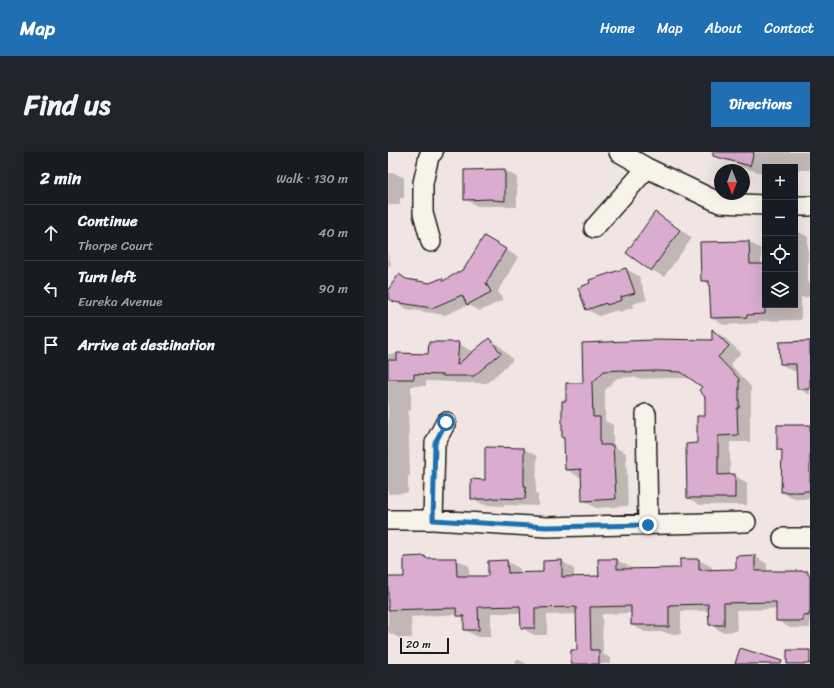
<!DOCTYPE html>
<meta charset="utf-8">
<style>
body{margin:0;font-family:Sriracha,sans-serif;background:#20242c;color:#f1f3f6}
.controls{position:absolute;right:12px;top:12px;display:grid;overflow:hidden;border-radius:0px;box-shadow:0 4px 16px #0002}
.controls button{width:36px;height:36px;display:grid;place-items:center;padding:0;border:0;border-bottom:1px solid #363941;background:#171b24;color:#f1f3f6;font:20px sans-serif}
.compass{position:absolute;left:326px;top:12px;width:36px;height:36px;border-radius:50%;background:#171b24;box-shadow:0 4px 16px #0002;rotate:179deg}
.scale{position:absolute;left:12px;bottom:10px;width:49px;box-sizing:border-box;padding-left:4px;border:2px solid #1c1c1c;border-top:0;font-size:11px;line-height:14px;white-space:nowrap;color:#1c1c1c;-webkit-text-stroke:3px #f7f3e8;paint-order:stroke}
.stop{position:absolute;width:12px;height:12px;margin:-9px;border:3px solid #1f6fb2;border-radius:50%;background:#fff}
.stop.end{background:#1f6fb2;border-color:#fff;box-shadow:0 1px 4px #0008}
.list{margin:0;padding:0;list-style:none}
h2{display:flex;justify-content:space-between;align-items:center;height:52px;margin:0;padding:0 16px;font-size:17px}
h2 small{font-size:13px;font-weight:400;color:#9ea1a6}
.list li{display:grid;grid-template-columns:26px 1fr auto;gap:12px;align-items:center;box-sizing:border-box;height:56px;padding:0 16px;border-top:1px solid #363941}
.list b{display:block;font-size:15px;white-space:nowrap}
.list p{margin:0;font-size:13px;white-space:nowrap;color:#9ea1a6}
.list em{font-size:13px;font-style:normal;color:#9ea1a6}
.icon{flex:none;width:22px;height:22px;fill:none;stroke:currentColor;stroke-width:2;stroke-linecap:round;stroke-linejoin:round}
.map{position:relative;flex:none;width:422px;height:512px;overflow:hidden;border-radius:0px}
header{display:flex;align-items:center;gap:24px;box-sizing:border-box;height:56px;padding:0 20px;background:#1f6fb2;color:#fff}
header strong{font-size:19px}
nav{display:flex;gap:22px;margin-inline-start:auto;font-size:14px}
.intro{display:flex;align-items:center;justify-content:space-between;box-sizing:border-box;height:96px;padding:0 24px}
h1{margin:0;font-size:28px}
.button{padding:10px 18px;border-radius:0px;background:#1f6fb2;color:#fff;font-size:14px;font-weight:700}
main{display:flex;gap:24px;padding:0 24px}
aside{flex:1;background:#171b24;border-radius:0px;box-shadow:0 4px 16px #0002}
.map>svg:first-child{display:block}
.shadow{fill:#0003}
.building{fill:#daadd0;stroke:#1c1c1c}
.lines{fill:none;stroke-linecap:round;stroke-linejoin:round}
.minor-casing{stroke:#1c1c1c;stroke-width:22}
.minor{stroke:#f7f3e8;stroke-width:19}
.route{stroke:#1f6fb2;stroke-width:5}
</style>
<header>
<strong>Map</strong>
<nav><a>Home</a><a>Map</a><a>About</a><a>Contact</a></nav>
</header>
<div class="intro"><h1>Find us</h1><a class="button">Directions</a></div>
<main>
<aside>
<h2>2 min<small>Walk · 130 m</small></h2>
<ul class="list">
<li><svg class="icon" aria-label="ahead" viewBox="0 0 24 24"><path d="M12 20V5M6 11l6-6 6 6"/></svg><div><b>Continue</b><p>Thorpe Court</p></div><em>40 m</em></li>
<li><svg class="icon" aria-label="left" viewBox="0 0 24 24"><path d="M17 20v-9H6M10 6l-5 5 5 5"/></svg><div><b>Turn left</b><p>Eureka Avenue</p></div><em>90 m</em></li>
<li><svg class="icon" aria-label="arrive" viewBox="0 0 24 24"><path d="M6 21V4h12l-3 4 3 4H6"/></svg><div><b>Arrive at destination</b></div></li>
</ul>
</aside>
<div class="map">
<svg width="422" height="512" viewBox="0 0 422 512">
<rect width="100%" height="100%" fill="#f1e5e3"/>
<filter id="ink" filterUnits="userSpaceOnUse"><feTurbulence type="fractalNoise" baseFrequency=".025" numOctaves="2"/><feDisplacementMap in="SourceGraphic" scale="8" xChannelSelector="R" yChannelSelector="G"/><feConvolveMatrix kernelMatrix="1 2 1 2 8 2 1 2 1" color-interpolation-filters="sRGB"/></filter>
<g filter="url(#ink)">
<!-- shadow -->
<path class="shadow" d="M 321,0 L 422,0 L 422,18 L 407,18 L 407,15 L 377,15 L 377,18 L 375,18 L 374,21 L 356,16 L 344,8 L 344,7 Z
M 116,18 L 129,25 L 129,55 L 118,55 L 116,54 L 89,54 L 77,47 Z
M 0,21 L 7,21 L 16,26 L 16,46 L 12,46 L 12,53 L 0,53 Z
M 267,62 L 280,69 L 304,86 L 276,125 L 264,118 L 240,101 Z
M 407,78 L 420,85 L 420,130 L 422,131 L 422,145 L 413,145 L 413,168 L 370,169 L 371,171 L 336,173 L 324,166 L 323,133 L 314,128 L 361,90 L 373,97 L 373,113 L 377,113 L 377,153 L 407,153 Z
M 97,85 L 130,105 L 110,139 L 115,148 L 92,159 L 80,153 L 57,163 L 19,157 L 0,145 L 0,140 L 19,128 L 42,132 L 53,127 L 56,129 L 77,118 Z
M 0,99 L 3,113 L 0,114 Z
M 238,117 L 251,124 L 259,148 L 245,152 L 246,155 L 232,160 L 229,158 L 211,164 L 198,157 Z
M 325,179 L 336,185 L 353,201 L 342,212 L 363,235 L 363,263 L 362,263 L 362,290 L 342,290 L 342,323 L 346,323 L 359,331 L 359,353 L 312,353 L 300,346 L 310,292 L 318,265 L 318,244 L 316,235 L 304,226 L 281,226 L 250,227 L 246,225 L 229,226 L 217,238 L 217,269 L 225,273 L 225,294 L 238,301 L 240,354 L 208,356 L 195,348 L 194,325 L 191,325 L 178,317 L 179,250 L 196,232 L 195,191 L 325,189 Z
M 101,187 L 113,195 L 125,208 L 99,231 L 68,231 L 66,230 L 38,229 L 38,234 L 23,234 L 23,258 L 20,258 L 22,324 L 20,324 L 20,341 L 0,342 L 0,202 L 41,203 L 70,191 L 83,199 L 83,203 Z
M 422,190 L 422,243 L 410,236 L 410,219 L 405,219 L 393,212 Z
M 422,274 L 422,347 L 407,347 L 394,340 L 395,300 L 390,298 Z
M 98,296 L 136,297 L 149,304 L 148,341 L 150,342 L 150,354 L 116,353 L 116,354 L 96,353 L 84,346 L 98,329 Z
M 367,404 L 379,412 L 379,420 L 420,420 L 422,421 L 422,476 L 402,476 L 389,468 L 389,457 L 348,458 L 349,479 L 334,480 L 322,472 L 322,459 L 293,459 L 293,482 L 280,482 L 277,480 L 257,480 L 244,473 L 244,461 L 214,462 L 215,502 L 223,506 L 223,512 L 184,512 L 190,499 L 189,462 L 159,463 L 159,483 L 146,483 L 134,476 L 134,461 L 103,461 L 103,485 L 90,485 L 77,478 L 77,467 L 70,462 L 23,465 L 24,486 L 11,486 L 0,480 L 0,426 L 17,426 L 36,405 L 40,407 L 68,407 L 81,414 L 81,425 L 101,425 L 101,410 L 119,409 L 132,417 L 132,421 L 156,421 L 174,409 L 186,417 L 186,426 L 212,425 L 229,408 L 242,415 L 242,418 L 293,417 L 311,408 L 324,415 L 324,419 L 349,418 Z
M 129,507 L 139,512 L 127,512 Z"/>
<!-- building -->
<path class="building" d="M 325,0 L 366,0 L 362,14 L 325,4 Z
M 117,17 L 117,49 L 104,48 L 104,47 L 76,48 L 76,18 Z
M 267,60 L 292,78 L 263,119 L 238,101 Z
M 96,84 L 118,97 L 98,131 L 103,140 L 79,153 L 74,143 L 44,156 L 6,150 L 0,146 L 0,138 L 11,122 L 18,127 L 42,131 L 54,126 L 55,129 L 76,117 Z
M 361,89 L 362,112 L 377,112 L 377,162 L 359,163 L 359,165 L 323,166 L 321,129 L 313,129 L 312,90 Z
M 238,116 L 247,141 L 233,145 L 234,148 L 219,153 L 218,151 L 198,158 L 190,136 L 202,131 L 201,128 Z
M 324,177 L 341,194 L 330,205 L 351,227 L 351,256 L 349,256 L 350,283 L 330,284 L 330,323 L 347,322 L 347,346 L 299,346 L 298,292 L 309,291 L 309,264 L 317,264 L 317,245 L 311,238 L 314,235 L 293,220 L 268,219 L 236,220 L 236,218 L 216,219 L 204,231 L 205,265 L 212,265 L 212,293 L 225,293 L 228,347 L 194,349 L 193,317 L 177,318 L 176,286 L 174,286 L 174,249 L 178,249 L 178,231 L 195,231 L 194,191 L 264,188 L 264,187 L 324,188 Z
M 101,186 L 113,201 L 86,224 L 55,224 L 55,223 L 26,222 L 26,227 L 0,227 L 0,208 L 9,208 L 9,201 L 40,202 L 41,190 L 71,190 L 69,213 Z
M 422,189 L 422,237 L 409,237 L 408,212 L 392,212 L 391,190 Z
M 389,273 L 422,273 L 422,339 L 415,339 L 415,340 L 393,340 L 394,298 L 389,298 Z
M 97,295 L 136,296 L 136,334 L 138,334 L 137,347 L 104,346 L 103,347 L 83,347 L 83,327 L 97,328 Z
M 367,403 L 367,419 L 420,419 L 420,423 L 422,423 L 422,461 L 421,461 L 421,464 L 415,463 L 415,469 L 388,469 L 388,450 L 336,451 L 336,473 L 321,473 L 320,452 L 281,453 L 281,475 L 267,475 L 267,473 L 243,473 L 243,454 L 202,455 L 203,498 L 211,498 L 211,512 L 183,512 L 183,498 L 189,498 L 188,455 L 147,456 L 147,476 L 133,476 L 132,454 L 90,455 L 91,478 L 76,478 L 76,464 L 69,464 L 68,456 L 0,458 L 0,425 L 16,425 L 16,405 L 37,404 L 37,406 L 68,406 L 69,424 L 100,424 L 100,409 L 119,408 L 120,421 L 155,420 L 155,409 L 174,408 L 174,425 L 211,424 L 210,407 L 229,407 L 229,417 L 292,416 L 292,407 L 311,407 L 311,418 L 348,417 L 348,404 Z
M 352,496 L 394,509 L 393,512 L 347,512 Z
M 399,498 L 422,498 L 422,512 L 399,512 Z"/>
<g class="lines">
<!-- minor casing -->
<g class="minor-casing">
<path id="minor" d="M 231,0 L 259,16 L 332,51 L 377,53
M 407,54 L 422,54
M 206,76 L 259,16
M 43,90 L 35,61 L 35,31 L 41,4 L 45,0
M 258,262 L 260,373
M 0,368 L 45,368 L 159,375 L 358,370
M 45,368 L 47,291 L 58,270
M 395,386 L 422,386"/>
</g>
<!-- minor -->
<use href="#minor" class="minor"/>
</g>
</g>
<g class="lines" filter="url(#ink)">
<!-- route -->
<path class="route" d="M 58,270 L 47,291 L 45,368 L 158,375 L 260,373"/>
</g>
</svg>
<div class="controls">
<button>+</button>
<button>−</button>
<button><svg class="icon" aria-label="locate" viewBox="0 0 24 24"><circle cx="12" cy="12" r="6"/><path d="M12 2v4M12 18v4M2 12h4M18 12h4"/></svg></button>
<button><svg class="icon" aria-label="layers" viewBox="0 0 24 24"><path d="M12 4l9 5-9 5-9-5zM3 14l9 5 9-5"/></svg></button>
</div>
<svg class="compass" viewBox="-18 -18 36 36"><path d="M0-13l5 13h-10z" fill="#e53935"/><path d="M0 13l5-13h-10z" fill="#9ea1a6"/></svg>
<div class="scale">20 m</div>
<div class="stop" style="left:58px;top:270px"></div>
<div class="stop end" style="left:260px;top:373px"></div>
</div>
</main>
